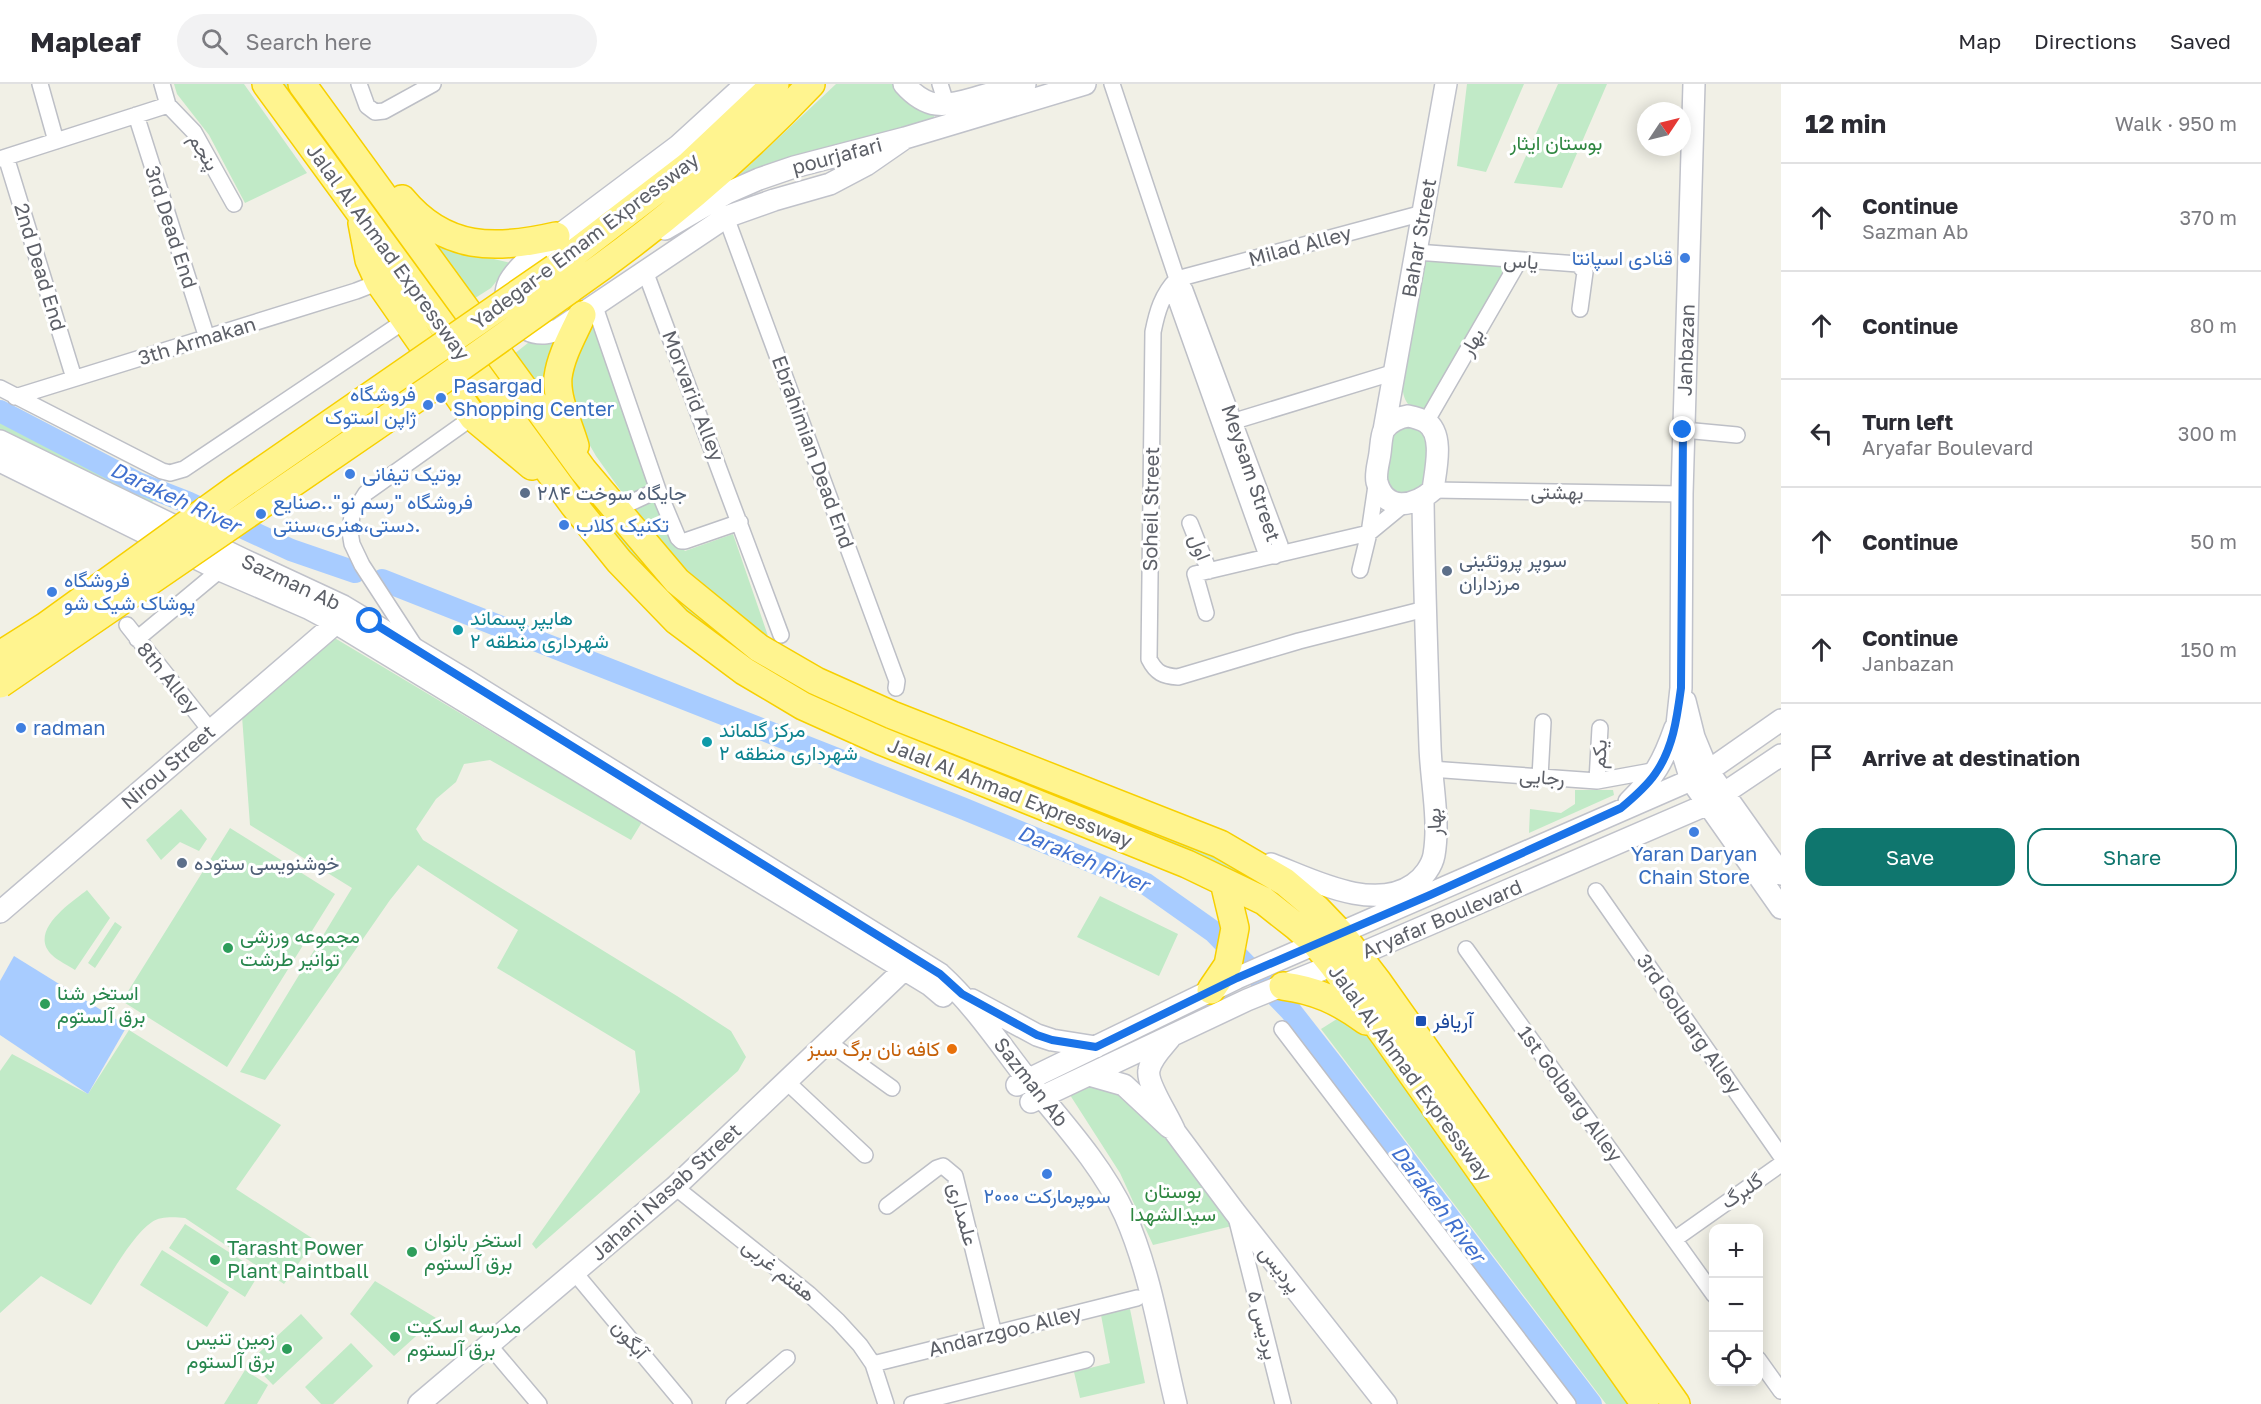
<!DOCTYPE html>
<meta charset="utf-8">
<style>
body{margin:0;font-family:"Golos Text",Vazirmatn,sans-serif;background:#f2f2f3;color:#2b2b33}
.controls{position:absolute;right:18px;bottom:18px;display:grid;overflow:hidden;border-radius:12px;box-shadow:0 3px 15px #0003}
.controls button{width:54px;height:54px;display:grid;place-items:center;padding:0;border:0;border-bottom:2px solid #e1e1e2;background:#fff;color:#2b2b33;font:30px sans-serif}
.compass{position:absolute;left:1637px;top:18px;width:54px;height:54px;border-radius:50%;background:#fff;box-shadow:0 3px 15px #0003;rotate:55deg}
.stop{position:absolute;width:18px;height:18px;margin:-14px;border:4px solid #1a73e8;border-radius:50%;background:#fff}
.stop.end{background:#1a73e8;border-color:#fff;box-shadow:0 2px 6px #0008}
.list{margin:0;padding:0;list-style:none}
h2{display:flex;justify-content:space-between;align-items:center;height:78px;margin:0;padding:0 24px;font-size:26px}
h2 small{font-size:20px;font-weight:400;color:#7c7c81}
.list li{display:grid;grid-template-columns:39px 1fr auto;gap:18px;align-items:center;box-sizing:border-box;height:108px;padding:0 24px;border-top:2px solid #e1e1e2}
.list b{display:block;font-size:22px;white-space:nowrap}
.list p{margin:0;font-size:20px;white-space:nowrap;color:#7c7c81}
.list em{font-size:20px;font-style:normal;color:#7c7c81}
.actions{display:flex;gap:12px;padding:18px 24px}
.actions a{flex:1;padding:14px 0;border:2px solid #0f766e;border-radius:18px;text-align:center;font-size:21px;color:#0f766e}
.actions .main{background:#0f766e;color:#fff}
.icon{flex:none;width:33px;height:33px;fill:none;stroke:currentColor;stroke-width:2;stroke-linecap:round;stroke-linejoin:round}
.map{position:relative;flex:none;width:1781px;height:1320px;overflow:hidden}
header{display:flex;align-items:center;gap:36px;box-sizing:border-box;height:84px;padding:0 30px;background:#fff;border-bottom:2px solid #e1e1e2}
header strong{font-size:28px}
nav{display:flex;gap:33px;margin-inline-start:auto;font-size:21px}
.search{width:420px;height:54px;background:#f2f2f3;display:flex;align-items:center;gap:15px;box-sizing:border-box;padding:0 21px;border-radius:33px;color:#7c7c81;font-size:22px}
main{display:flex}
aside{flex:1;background:#fff}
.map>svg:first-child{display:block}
.green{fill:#c1eac7}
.water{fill:#a8ccff}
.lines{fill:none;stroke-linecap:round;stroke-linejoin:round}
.river{stroke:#a8ccff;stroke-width:22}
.street-casing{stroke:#bdbfc6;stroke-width:18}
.secondary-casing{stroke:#c0c2ca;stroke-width:24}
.highway-casing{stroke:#f7d000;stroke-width:30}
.street{stroke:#fff;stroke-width:15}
.secondary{stroke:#fff;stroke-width:21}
.highway{stroke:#fff48f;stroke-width:27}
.highway-bridge-casing{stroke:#f7d000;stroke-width:30;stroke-linecap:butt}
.highway-bridge{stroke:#fff48f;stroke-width:27}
.route{stroke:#1a73e8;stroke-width:8}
.shop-dot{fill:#3f7fe0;stroke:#fff;stroke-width:2}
.service-dot{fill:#5c6f8a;stroke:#fff;stroke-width:2}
.culture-dot{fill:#0f9aa8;stroke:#fff;stroke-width:2}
.leisure-dot{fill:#2e9e5b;stroke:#fff;stroke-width:2}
.transit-dot{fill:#1a4fb4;stroke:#fff;stroke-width:2}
.food-dot{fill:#e8710a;stroke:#fff;stroke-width:2}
.labels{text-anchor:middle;stroke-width:6;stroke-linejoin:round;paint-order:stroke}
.park-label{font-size:20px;fill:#2e8640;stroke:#fff}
.street-label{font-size:20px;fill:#5d6068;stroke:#fff}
.shop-label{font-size:20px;fill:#366cbe;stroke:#fff;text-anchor:start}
.service-label{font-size:20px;fill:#4e5e75;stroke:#fff;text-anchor:start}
.culture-label{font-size:20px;fill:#0d838f;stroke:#fff;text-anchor:start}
.leisure-label{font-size:20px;fill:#27864d;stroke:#fff;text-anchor:start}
.transit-label{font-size:20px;fill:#164399;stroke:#fff;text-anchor:start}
.food-label{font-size:20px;fill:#c56008;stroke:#fff;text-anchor:end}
.water-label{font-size:21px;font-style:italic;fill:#3f6fce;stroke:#fff}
</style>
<header>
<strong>Mapleaf</strong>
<div class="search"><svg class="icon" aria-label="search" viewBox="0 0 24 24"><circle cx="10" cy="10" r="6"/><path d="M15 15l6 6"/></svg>Search here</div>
<nav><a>Map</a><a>Directions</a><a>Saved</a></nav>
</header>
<main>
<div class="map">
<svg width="1781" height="1320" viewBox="0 0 1781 1320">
<rect width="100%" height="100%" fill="#f1f0e6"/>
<!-- green -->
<path class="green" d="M 174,0 L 244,0 L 307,89 L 245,119 L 209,51 L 177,10 Z
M 281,0 L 292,0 L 728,552 L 1216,773 L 1286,813 L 1302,828 L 1229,788 L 801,614 L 661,508 L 580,411 Z
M 836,0 L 895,0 L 934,30 L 934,35 L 740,96 L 737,93 Z
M 1467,0 L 1524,0 L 1486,88 L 1457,82 Z
M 1558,0 L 1607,0 L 1562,104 L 1514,99 Z
M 415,137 L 472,170 L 511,179 L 491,204 L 472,216 Z
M 1423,175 L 1510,182 L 1426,330 C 1408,325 1403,317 1402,299 Z
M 594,240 L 672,453 L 685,467 L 733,450 L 768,552 L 695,500 L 638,431 L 596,372 L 573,332 L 568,285 L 576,264 Z
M 533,255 L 550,260 L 566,256 L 562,343 L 514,270 Z
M 0,335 L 156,412 L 151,420 L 0,347 Z
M 1405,341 L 1415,342 L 1428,353 L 1429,390 L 1420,409 L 1394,412 L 1383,385 L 1389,353 Z
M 333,553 L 642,738 L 631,756 L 490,676 L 464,680 L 456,698 L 436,715 L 416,745 L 423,756 L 677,912 L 731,947 L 746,973 L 738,987 L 536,1165 L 532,1160 L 640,1008 L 635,967 L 497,884 L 518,846 L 418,781 L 390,816 L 265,996 L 240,988 L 352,804 L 250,741 L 242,632 Z
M 1575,706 L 1613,706 L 1614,711 L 1529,749 L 1530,725 L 1561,729 L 1575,720 Z
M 181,725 L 207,755 L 199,767 L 180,758 L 161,776 L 146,756 Z
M 230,744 L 335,810 L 227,983 L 122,917 Z
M 87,806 L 110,834 L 75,886 C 68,881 58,877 52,871 C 27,847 72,818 87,806 Z
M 1100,812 L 1178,850 L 1159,892 L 1077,853 Z
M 115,838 L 122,843 L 95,884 L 88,879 Z
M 1348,928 L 1390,980 L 1435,1047 L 1460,1069 L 1637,1320 L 1606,1320 L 1321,945 Z
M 129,946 L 281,1041 L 236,1105 L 315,1156 L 284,1200 L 185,1134 C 175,1133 160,1132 152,1138 C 131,1152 106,1199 91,1221 L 41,1192 L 0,1229 L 0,987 L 12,970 L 88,1010 Z
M 1087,999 L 1124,1011 L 1170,1058 L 1221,1125 L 1232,1142 L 1153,1161 L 1120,1089 L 1070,1011 Z
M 185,1140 L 260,1188 L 245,1213 L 169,1164 Z
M 162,1166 L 229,1208 L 207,1243 L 140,1201 Z
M 375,1197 L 436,1234 L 394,1272 L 350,1230 Z
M 1130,1225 L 1145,1299 L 1080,1314 L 1074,1288 L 1110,1279 L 1101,1231 Z
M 301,1230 L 323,1254 L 273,1301 L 250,1277 Z
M 351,1259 L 373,1282 L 333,1320 L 321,1320 L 305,1303 Z
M 245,1286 L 268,1301 L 257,1320 L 224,1320 Z"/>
<!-- water -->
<path class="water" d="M 14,872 L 127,942 L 88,1010 L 0,951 L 0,897 Z"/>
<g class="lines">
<!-- river -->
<path class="river" d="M 0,327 L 138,399 L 187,418 L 291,466 L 355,488
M 382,496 L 962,724 L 1146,800 L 1214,848 L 1290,926 L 1333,981 L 1591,1320"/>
<!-- street casing -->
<g class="street-casing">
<path id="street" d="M 40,0 L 56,57
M 162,0 L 168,21 L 194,48 L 234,120
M 359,0 L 367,22 L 375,28 L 384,27 L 433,0
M 940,0 L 947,22
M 1112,0 L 1177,195 C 1162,210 1157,228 1153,248 L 1149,575 C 1156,589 1163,592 1178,593 L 1299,557 L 1425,525
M 136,31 L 207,254
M 6,73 L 74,294
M 0,75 L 168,21
M 726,133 L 897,597 L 896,604
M 1416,168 L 1578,180 L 1585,188 L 1580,225
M 645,187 L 781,551
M 1177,195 L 1174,210 L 1265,466 L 1275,472
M 1177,195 L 1185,206 L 1280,461 L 1275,472
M 1177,195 L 1423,129
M 595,223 L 658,406 L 678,454 L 681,457 L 685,457 L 740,438
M 0,304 L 162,387 L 170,389 L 184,385 L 406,236
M 15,313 L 356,207 L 379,198
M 1426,338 L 1519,177
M 1225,340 L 1395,288
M 1684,346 L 1737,351
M 1433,406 L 1682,410
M 615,426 L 658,406
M 1190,439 L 1209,487
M 1360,486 L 1369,449 L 1377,395
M 1206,529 L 1195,490 L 1369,449 L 1403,421
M 127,541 L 210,646
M 137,555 L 220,486
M 416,564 L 362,481 L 352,460 L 350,448 L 352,431 L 366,409 L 473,333
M 1431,685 L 1597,697 L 1652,687
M 1540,693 L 1543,638
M 1597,697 L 1600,644
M 1596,807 L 1781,1072
M 1466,865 L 1714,1211
M 1282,945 L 1568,1320
M 828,958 L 892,1004
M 787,998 L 865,1071
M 675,1103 L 809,1210 L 838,1237 L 860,1261 L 873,1280 L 886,1320
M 887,1122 L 937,1084 L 943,1082 L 955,1092 L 994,1250
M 1236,1133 L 1283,1320
M 1675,1155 L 1781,1080
M 575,1189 L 684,1320
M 489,1261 L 539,1320
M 1758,1275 L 1781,1307
M 873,1280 L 1137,1214
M 734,1320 L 787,1274
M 912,1320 L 1086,1276"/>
</g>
<!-- secondary casing -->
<g class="secondary-casing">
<path id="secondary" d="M 746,0 L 678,62 L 530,173 C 523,181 514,188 509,198 C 498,222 518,251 545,249 C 549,249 554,247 558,246 L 726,133 L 774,116 L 830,100 L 866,81 L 905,54
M 904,0 C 927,26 944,23 975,14 C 992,9 1008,5 1025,0
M 1694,0 L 1682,410 L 1681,604 L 1677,641 L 1678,654 L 1691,696 L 1781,824
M 665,145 L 727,109 L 759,95 L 794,83 L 905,54 L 1085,0
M 1408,332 C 1413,333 1421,335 1426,338 C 1445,350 1435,388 1433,406 C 1415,422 1385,429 1377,398 C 1375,389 1379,378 1380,369 C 1381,363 1381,352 1384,346 C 1389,338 1400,333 1408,332 Z
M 1384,346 L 1446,0
M 0,357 L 242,475 L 343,522 L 466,596 L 940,890 C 974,921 999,959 1027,995 C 1062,1038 1102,1081 1125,1131 C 1151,1190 1161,1258 1176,1320
M 0,377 L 220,486 L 308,524 L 336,539 L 930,901 L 943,912
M 1685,617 L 1694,653 L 1708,687 L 1781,790
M 1629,718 C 1655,692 1663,678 1675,644
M 1271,780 C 1311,795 1373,829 1414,800 C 1423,794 1432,782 1434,771 C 1440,736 1431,697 1430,662 C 1427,579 1424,497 1423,415
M 0,828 L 336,539
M 972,916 L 1037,951 L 1052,956 L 1096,963
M 1170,954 C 1162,964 1151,974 1149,986 C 1146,1000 1169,1032 1175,1048 L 1234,1127 L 1386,1320
M 1089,991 L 1124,1001 L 1169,1043
M 1017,1001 L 1237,894 L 1691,696 L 1708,687 L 1781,636
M 1031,1018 L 1247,916 L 1358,871 L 1708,720 L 1781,671
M 419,1320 L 675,1103 L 912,878"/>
</g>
<!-- highway casing -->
<g class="highway-casing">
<path id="highway" d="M 266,0 L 573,420 L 619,477 L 677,537 L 744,587 L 803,622 L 881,657 L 1187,780 L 1264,817 L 1297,843 L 1316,860 L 1333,881 L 1385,952 L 1645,1320
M 302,0 L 583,386 L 677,497 L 759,564 L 816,597 L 892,631 L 1220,760 L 1285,798 L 1317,825 L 1341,850 L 1378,898 L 1676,1320
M 402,115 C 445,167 496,166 556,152
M 362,139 L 369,176 L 379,198 L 473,333 L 532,382
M 555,184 L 688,82 L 775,0
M 569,206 C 655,146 738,77 811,0
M 575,362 C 569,341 556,315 558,293 C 561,271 573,251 582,231
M 1283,902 C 1315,906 1339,917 1366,937
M 1211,906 L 1228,881 L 1235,844 L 1224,798"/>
</g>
<!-- street -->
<use href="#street" class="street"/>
<!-- secondary -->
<use href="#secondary" class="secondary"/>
<!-- highway -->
<use href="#highway" class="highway"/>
<!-- highway-bridge casing -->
<g class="highway-bridge-casing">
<path id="highway-bridge" d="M 0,571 L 46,542 L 237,404 L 555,184
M 0,600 L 430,305 L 569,206"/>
</g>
<!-- highway-bridge -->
<use href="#highway-bridge" class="highway-bridge"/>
</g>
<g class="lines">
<!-- route -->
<path class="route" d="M 370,537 L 940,890 L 962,910 L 1037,951 L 1052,956 L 1096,963 L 1237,894 L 1430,811 L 1621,724 C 1633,714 1646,703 1655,690 C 1673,665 1677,634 1681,604 L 1683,346"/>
</g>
<!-- markers -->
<g class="shop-dot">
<circle cx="1685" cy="174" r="6"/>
<circle cx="441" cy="314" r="6"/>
<circle cx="428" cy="321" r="6"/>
<circle cx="350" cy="390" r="6"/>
<circle cx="261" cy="430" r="6"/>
<circle cx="564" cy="441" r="6"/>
<circle cx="52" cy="508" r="6"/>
<circle cx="21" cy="644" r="6"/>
<circle cx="1694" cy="748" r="6"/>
<circle cx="1047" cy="1090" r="6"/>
</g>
<g class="service-dot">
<circle cx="525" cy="409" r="6"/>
<circle cx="1447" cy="487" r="6"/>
<circle cx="182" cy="779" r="6"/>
</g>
<g class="culture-dot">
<circle cx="458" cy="546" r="6"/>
<circle cx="707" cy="658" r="6"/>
</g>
<g class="leisure-dot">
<circle cx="228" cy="864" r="6"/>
<circle cx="45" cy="920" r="6"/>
<circle cx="412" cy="1168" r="6"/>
<circle cx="215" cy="1176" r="6"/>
<circle cx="395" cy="1253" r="6"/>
<circle cx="287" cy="1265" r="6"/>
</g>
<rect class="transit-dot" x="1415" y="931" width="12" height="12" rx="3"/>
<circle class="food-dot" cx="952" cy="965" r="6"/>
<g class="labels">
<!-- park labels -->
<g class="park-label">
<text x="1556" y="66">بوستان ایثار</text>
<text x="1173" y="1114">بوستان<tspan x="1173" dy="23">سیدالشهدا</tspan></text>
</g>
<!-- street labels -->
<g class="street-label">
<text transform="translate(204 68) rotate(59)" y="7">پنجم</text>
<text transform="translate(837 72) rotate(-15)" y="7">pourjafari</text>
<text transform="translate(171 143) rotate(72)" y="7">3rd Dead End</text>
<text transform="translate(1419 154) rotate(-80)" y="7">Bahar Street</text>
<text transform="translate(585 157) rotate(-37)" y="7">Yadegar-e Emam Expressway</text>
<text transform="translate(1300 162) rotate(-15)" y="7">Milad Alley</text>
<text transform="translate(388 168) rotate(54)" y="7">Jalal Al Ahmad Expressway</text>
<text transform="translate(1521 177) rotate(4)" y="7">یاس</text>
<text transform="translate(40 183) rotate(73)" y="7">2nd Dead End</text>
<text transform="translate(197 257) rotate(-17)" y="7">3th Armakan</text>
<text transform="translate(1472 258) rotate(-60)" y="7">بهار</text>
<text transform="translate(1686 266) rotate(-88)" y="7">Janbazan</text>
<text transform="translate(693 312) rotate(69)" y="7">Morvarid Alley</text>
<text transform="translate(813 368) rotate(70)" y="7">Ebrahimian Dead End</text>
<text transform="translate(1251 389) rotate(71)" y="7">Meysam Street</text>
<text transform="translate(1557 408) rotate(1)" y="7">بهشتی</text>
<text transform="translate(1151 425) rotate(-89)" y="7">Soheil Street</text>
<text transform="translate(1200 463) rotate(69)" y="7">اول</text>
<text transform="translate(291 498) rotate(25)" y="7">Sazman Ab</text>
<text transform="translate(168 594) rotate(51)" y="7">8th Alley</text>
<text transform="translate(1599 670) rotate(-87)" y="7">یکم</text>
<text transform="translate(168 683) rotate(-41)" y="7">Nirou Street</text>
<text transform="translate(1542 693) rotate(4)" y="7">رجایی</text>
<text transform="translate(1010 709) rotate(22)" y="7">Jalal Al Ahmad Expressway</text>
<text transform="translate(1434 738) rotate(-93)" y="7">بهار</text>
<text transform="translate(1442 835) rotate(-23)" y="7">Aryafar Boulevard</text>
<text transform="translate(1689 940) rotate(55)" y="7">3rd Golbarg Alley</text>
<text transform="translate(1410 989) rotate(54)" y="7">Jalal Al Ahmad Expressway</text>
<text transform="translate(1031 998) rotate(52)" y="7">Sazman Ab</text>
<text transform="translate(1570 1010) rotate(54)" y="7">1st Golbarg Alley</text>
<text transform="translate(1742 1107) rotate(-35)" y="7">گلبرگ</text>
<text transform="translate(666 1108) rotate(-42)" y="7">Jahani Nasab Street</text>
<text transform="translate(963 1130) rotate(75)" y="7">علمداری</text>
<text transform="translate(1280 1185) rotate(52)" y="7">پردیس</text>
<text transform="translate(779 1186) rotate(39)" y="7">هفتم غربی</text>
<text transform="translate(1263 1241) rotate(76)" y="7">پردیس ۵</text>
<text transform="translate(1005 1247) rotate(-14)" y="7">Andarzgoo Alley</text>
<text transform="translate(630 1255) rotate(50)" y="7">آبگون</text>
</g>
<!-- shop labels -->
<g class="shop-label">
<text x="1673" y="181" text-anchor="end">قنادی اسپانتا</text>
<text x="453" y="309">Pasargad<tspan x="453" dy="23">Shopping Center</tspan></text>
<text x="416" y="317" text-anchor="end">فروشگاه<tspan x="416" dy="23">ژاپن استوک</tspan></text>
<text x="362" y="397">بوتیک تیفانی</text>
<text x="273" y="425">فروشگاه "رسم نو"..صنایع<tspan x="273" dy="23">دستی،هنری،سنتی.</tspan></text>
<text x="576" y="448">تکنیک کلاب</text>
<text x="64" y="503">فروشگاه<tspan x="64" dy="23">پوشاک شیک شو</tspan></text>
<text x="33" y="651">radman</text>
<text x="1694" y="777" text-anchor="middle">Yaran Daryan<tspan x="1694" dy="23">Chain Store</tspan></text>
<text x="1047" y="1119" text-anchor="middle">سوپرمارکت ۲۰۰۰</text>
</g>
<!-- service labels -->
<g class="service-label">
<text x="537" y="416">جایگاه سوخت ۲۸۴</text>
<text x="1459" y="483">سوپر پروتئینی<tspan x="1459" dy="23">مرزداران</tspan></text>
<text x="194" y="786">خوشنویسی ستوده</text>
</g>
<!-- culture labels -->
<g class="culture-label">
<text x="470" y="541">هایپر پسماند<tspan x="470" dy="23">شهرداری منطقه ۲</tspan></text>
<text x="719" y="653">مرکز گلماند<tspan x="719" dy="23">شهرداری منطقه ۲</tspan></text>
</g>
<!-- leisure labels -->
<g class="leisure-label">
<text x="240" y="859">مجموعه ورزشی<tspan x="240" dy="23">توانیر طرشت</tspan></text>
<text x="57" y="916">استخر شنا<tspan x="57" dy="23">برق آلستوم</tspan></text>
<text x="424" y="1163">استخر بانوان<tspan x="424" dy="23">برق آلستوم</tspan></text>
<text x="227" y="1171">Tarasht Power<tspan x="227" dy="23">Plant Paintball</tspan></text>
<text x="407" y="1249">مدرسه اسکیت<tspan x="407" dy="23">برق آلستوم</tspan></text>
<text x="275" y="1261" text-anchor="end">زمین تنیس<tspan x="275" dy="23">برق آلستوم</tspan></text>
</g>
<!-- transit labels -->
<g class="transit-label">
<text x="1433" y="944">آریافر</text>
</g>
<!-- food labels -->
<g class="food-label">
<text x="940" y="972">کافه نان برگ سبز</text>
</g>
<!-- water labels -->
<g class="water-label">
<text transform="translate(175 414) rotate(25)" y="7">Darakeh River</text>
<text transform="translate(1083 775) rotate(23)" y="7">Darakeh River</text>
<text transform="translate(1438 1120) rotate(53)" y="7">Darakeh River</text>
</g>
</g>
</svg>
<div class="controls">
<button>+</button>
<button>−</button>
<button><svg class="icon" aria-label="locate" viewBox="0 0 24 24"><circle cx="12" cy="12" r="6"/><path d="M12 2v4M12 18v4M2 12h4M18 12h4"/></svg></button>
</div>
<svg class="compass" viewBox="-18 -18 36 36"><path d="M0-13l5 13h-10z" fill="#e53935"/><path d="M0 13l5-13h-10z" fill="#7c7c81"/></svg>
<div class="stop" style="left:370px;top:537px"></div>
<div class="stop end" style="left:1683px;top:346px"></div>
</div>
<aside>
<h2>12 min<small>Walk · 950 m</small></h2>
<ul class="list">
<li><svg class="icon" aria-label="ahead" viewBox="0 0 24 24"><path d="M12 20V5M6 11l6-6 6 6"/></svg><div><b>Continue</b><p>Sazman Ab</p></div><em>370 m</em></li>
<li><svg class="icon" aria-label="ahead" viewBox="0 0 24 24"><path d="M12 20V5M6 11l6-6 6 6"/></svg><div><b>Continue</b></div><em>80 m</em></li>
<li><svg class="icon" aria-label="left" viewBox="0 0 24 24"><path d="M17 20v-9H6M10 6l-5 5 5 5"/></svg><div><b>Turn left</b><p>Aryafar Boulevard</p></div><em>300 m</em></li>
<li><svg class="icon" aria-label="ahead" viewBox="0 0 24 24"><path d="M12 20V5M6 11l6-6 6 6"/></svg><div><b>Continue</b></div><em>50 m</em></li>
<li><svg class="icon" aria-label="ahead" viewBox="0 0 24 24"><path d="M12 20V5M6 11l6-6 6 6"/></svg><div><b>Continue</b><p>Janbazan</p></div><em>150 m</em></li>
<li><svg class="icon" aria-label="arrive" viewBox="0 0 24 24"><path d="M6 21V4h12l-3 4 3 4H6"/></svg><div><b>Arrive at destination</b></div></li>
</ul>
<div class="actions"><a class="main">Save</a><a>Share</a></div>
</aside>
</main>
